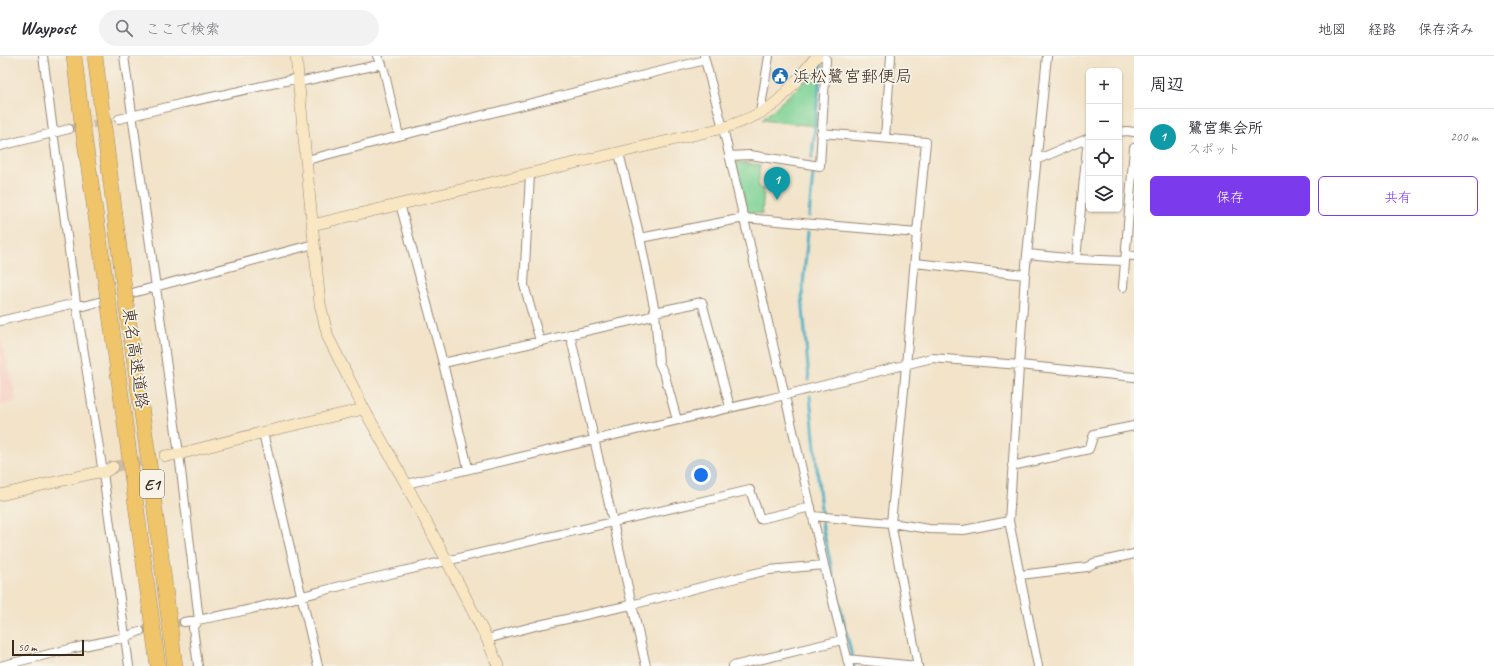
<!DOCTYPE html>
<html lang="ja">
<meta charset="utf-8">
<style>
body{margin:0;font-family:Caveat,"Klee One",sans-serif;background:#f2f2f3;color:#2b2b33}
.controls{position:absolute;right:12px;top:12px;display:grid;overflow:hidden;border-radius:6px;box-shadow:0 1px 3px #0004}
.controls button{width:36px;height:36px;display:grid;place-items:center;padding:0;border:0;border-bottom:1px solid #e1e1e2;background:#fff;color:#2b2b33;font:20px sans-serif}
.scale{position:absolute;left:12px;bottom:10px;width:72px;box-sizing:border-box;padding-left:4px;border:2px solid #3b2a1e;border-top:0;font-size:11px;line-height:14px;white-space:nowrap;color:#3b2a1e;-webkit-text-stroke:3px #f7f3e8;paint-order:stroke}
.you{position:absolute;left:701px;top:419px;width:14px;height:14px;margin:-10px;border:3px solid #fff;border-radius:50%;background:#1a73e8;box-shadow:0 0 0 6px #1a73e833}
.badge{display:grid;place-items:center;width:26px;height:26px;border-radius:50%;background:#7c3aed;color:#fff;font-size:13px;font-weight:700}
.pin{position:absolute;translate:-50% -33px;filter:drop-shadow(0 1px 2px #0008)}
.pin::after{content:'';position:absolute;top:21px;width:14px;height:12px;background:inherit;clip-path:polygon(0 0,100% 0,50% 100%)}
.list{margin:0;padding:0;list-style:none}
h2{display:flex;justify-content:space-between;align-items:center;height:52px;margin:0;padding:0 16px;font-size:17px}
h2 small{font-size:13px;font-weight:400;color:#7c7c81}
.list li{display:grid;grid-template-columns:26px 1fr auto;gap:12px;align-items:center;box-sizing:border-box;height:56px;padding:0 16px;border-top:1px solid #e1e1e2}
.list b{display:block;font-size:15px;white-space:nowrap}
.list p{margin:0;font-size:13px;white-space:nowrap;color:#7c7c81}
.list em{font-size:13px;font-style:normal;color:#7c7c81}
.actions{display:flex;gap:8px;padding:12px 16px}
.actions a{flex:1;padding:9px 0;border:1px solid #7c3aed;border-radius:6px;text-align:center;font-size:14px;color:#7c3aed}
.actions .main{background:#7c3aed;color:#fff}
.icon{flex:none;width:22px;height:22px;fill:none;stroke:currentColor;stroke-width:2;stroke-linecap:round;stroke-linejoin:round}
.map{position:relative;flex:none;width:1134px;height:610px;overflow:hidden}
header{display:flex;align-items:center;gap:24px;box-sizing:border-box;height:56px;padding:0 20px;background:#fff;border-bottom:1px solid #e1e1e2}
header strong{font-size:19px}
nav{display:flex;gap:22px;margin-inline-start:auto;font-size:14px}
.search{width:280px;height:36px;background:#f2f2f3;display:flex;align-items:center;gap:10px;box-sizing:border-box;padding:0 14px;border-radius:22px;color:#7c7c81;font-size:15px}
main{display:flex}
aside{flex:1;background:#fff}
.map>svg:first-child{display:block}
.built{fill:#f6d2c3}
.green{fill:#7ed295;stroke:#5c7e5a}
.lines{fill:none;stroke-linecap:round;stroke-linejoin:round}
.stream{stroke:#45adc4;stroke-width:3}
.street-tunnel{stroke:#cdbea7;stroke-width:8;stroke-dasharray:8 4;stroke-linecap:butt}
.secondary-tunnel{stroke:#cdbea7;stroke-width:11;stroke-dasharray:11 5.5;stroke-linecap:butt}
.street-casing{stroke:#968674;stroke-width:10}
.secondary-casing{stroke:#968674;stroke-width:12}
.highway-casing{stroke:#968674;stroke-width:16}
.street{stroke:#fff;stroke-width:8}
.secondary{stroke:#f9e7c3;stroke-width:11}
.highway{stroke:#f0c469;stroke-width:15}
.highway-bridge-casing{stroke:#968674;stroke-width:16;stroke-linecap:butt}
.highway-bridge{stroke:#f0c469;stroke-width:15}
.labels{text-anchor:middle;stroke-width:3.5;stroke-linejoin:round;paint-order:stroke}
.shield{fill:#f7f3e8;stroke:#73665b;stroke-width:1}
.shield-label{font-size:16px;font-weight:bold;fill:#3b2a1e}
.poi-label{font-size:17px;fill:#3b2a1e;stroke:#f7f3e8;text-anchor:start}
.street-label{font-size:17px;fill:#3b2a1e;stroke:#f7f3e8}
</style>
<header>
<strong>Waypost</strong>
<div class="search"><svg class="icon" aria-label="search" viewBox="0 0 24 24"><circle cx="10" cy="10" r="6"/><path d="M15 15l6 6"/></svg>ここで検索</div>
<nav><a>地図</a><a>経路</a><a>保存済み</a></nav>
</header>
<main>
<div class="map">
<svg width="1134" height="610" viewBox="0 0 1134 610">
<rect width="100%" height="100%" fill="#f7f3e8"/>
<filter id="ink" filterUnits="userSpaceOnUse"><feTurbulence type="fractalNoise" baseFrequency=".025" numOctaves="2"/><feDisplacementMap in="SourceGraphic" scale="8" xChannelSelector="R" yChannelSelector="G"/><feConvolveMatrix kernelMatrix="1 2 1 2 8 2 1 2 1" color-interpolation-filters="sRGB"/></filter>
<filter id="wash" filterUnits="userSpaceOnUse"><feTurbulence type="fractalNoise" baseFrequency=".012" numOctaves="4" result="noise"/><feDisplacementMap in="SourceGraphic" scale="16" xChannelSelector="R" yChannelSelector="G"/><feGaussianBlur stdDeviation="0.9" result="paint"/><feColorMatrix in="noise" values="0 0 0 0 0 0 0 0 0 0 0 0 0 0 0 0 0 1.4 0 .05"/><feComposite in="paint" operator="in"/></filter>
<g filter="url(#wash)">
<rect width="100%" height="100%" fill="#f2e3c9"/>
<!-- built -->
<path class="built" d="M 0,279 L 17,345 L 0,350 Z"/>
<!-- green -->
<path class="green" d="M 820,11 L 815,70 L 762,64 Z
M 736,106 L 760,109 L 758,132 L 764,133 L 762,158 L 747,156 Z"/>
<g class="lines">
<!-- stream -->
<path class="stream" d="M 812,101 L 822,0
M 809,160 L 813,118
M 808,176 L 802,240 L 809,324
M 810,340 L 823,474 L 854,610"/>
</g>
</g>
<g filter="url(#ink)">
<g class="lines">
<!-- street-tunnel -->
<path class="street-tunnel" d="M 69,73 L 119,63
M 140,575 L 184,566"/>
<!-- secondary-tunnel -->
<path class="secondary-tunnel" d="M 113,411 L 165,400"/>
<!-- street casing -->
<g class="street-casing">
<path id="street" d="M 43,0 L 76,247 L 103,417 L 129,610
M 124,0 L 179,398 L 199,564 L 193,572 L 198,610
M 377,0 L 384,14 L 399,80
M 705,4 L 723,72 L 824,509 L 849,610
M 299,26 L 382,8
M 760,57 L 769,0
M 119,63 L 184,47 L 299,22
M 1119,76 L 1127,75 L 1134,76
M 821,77 L 926,86 L 917,177 L 904,334 L 891,467 L 918,610
M 885,82 L 891,0
M 0,90 L 69,73
M 619,97 L 640,182 L 655,256 L 659,307 L 665,320 L 677,364
M 729,100 L 750,99 L 820,110 L 826,3 L 823,0
M 307,104 L 399,80 L 705,4 L 704,0
M 1036,104 L 1089,82
M 530,118 L 524,229 L 540,285
M 400,148 L 443,307 L 468,412
M 640,182 L 744,162 L 917,177
M 1028,198 L 1076,203 L 1125,205
M 1126,199 L 1134,200
M 1076,203 L 1088,82
M 915,207 L 1025,219
M 1123,231 L 1134,92
M 0,265 L 76,247 L 84,250 L 314,188
M 570,278 L 646,610
M 443,307 L 648,261 L 655,256 L 702,246 L 730,351
M 263,377 L 318,610
M 1012,410 L 1089,393 L 1094,378 L 1134,370
M 406,428 L 785,339 L 932,302 L 1020,309 L 1134,321
M 813,460 L 891,467 L 929,473 L 964,474 L 1009,465
M 1020,519 L 1087,511 L 1094,507 L 1134,498
M 184,566 C 248,557 310,537 373,522 C 498,493 624,464 750,434 L 760,463 L 811,451
M 487,583 L 539,569 L 631,549 L 756,517 L 769,514 L 824,509
M 847,603 L 917,610
M 0,610 L 74,592 L 126,581 L 140,575
M 733,610 L 842,584
M 1038,610 L 1009,465 L 1025,219 L 1047,0"/>
</g>
<!-- secondary casing -->
<g class="secondary-casing">
<path id="secondary" d="M 296,0 L 320,248 L 328,281 L 364,353 L 406,428 L 447,505 L 487,583 L 498,610
M 312,169 L 723,72 C 742,66 763,58 778,45 C 792,31 804,15 817,0
M 165,400 L 179,398 L 268,375 L 364,353
M 0,439 L 98,416 L 103,417 L 113,411"/>
</g>
<!-- highway casing -->
<g class="highway-casing">
<path id="highway" d="M 74,0 L 82,66 L 106,229
M 95,0 L 123,223
M 126,247 L 147,392 L 175,610
M 109,251 L 158,610"/>
</g>
<!-- street -->
<use href="#street" class="street"/>
<!-- secondary -->
<use href="#secondary" class="secondary"/>
<!-- highway -->
<use href="#highway" class="highway"/>
<!-- highway-bridge casing -->
<g class="highway-bridge-casing">
<path id="highway-bridge" d="M 123,223 L 126,247
M 106,229 L 109,251"/>
</g>
<!-- highway-bridge -->
<use href="#highway-bridge" class="highway-bridge"/>
</g>
</g>
<!-- icons -->
<defs>
<g id="civic-disc" transform="scale(0.9)"><circle r="9.5" fill="#1f6fb2" stroke="#f7f3e8"/><path d="M-.6-6.5H3V-4.5H.6V-3L4-1V1h2V6H-6V1h2V-1L-.6-3ZM-1.2 2.5V6h2.4V2.5Z" fill="#fff"/></g>
</defs>
<g fill-rule="evenodd">
<use href="#civic-disc" x="780" y="20"/>
</g>
<g class="labels">
<!-- shield labels -->
<rect class="shield" x="140" y="414" width="24" height="28" rx="3"/>
<g class="shield-label">
<text x="152" y="434">E1</text>
</g>
<!-- poi labels -->
<g class="poi-label">
<text x="793" y="26">浜松鷺宮郵便局</text>
</g>
<!-- street labels -->
<g class="street-label">
<text transform="translate(136 302) rotate(82)" y="6">東名高速道路</text>
</g>
</g>
</svg>
<div class="controls">
<button>+</button>
<button>−</button>
<button><svg class="icon" aria-label="locate" viewBox="0 0 24 24"><circle cx="12" cy="12" r="6"/><path d="M12 2v4M12 18v4M2 12h4M18 12h4"/></svg></button>
<button><svg class="icon" aria-label="layers" viewBox="0 0 24 24"><path d="M12 4l9 5-9 5-9-5zM3 14l9 5 9-5"/></svg></button>
</div>
<div class="scale">50 m</div>
<div class="you"></div>
<div class="pin badge" style="left:777px;top:144px;background:#0f9aa8">1</div>
</div>
<aside>
<h2>周辺<small></small></h2>
<ul class="list">
<li><span class="badge" style="background:#0f9aa8">1</span><div><b>鷺宮集会所</b><p>スポット</p></div><em>200 m</em></li>
</ul>
<div class="actions"><a class="main">保存</a><a>共有</a></div>
</aside>
</main>
